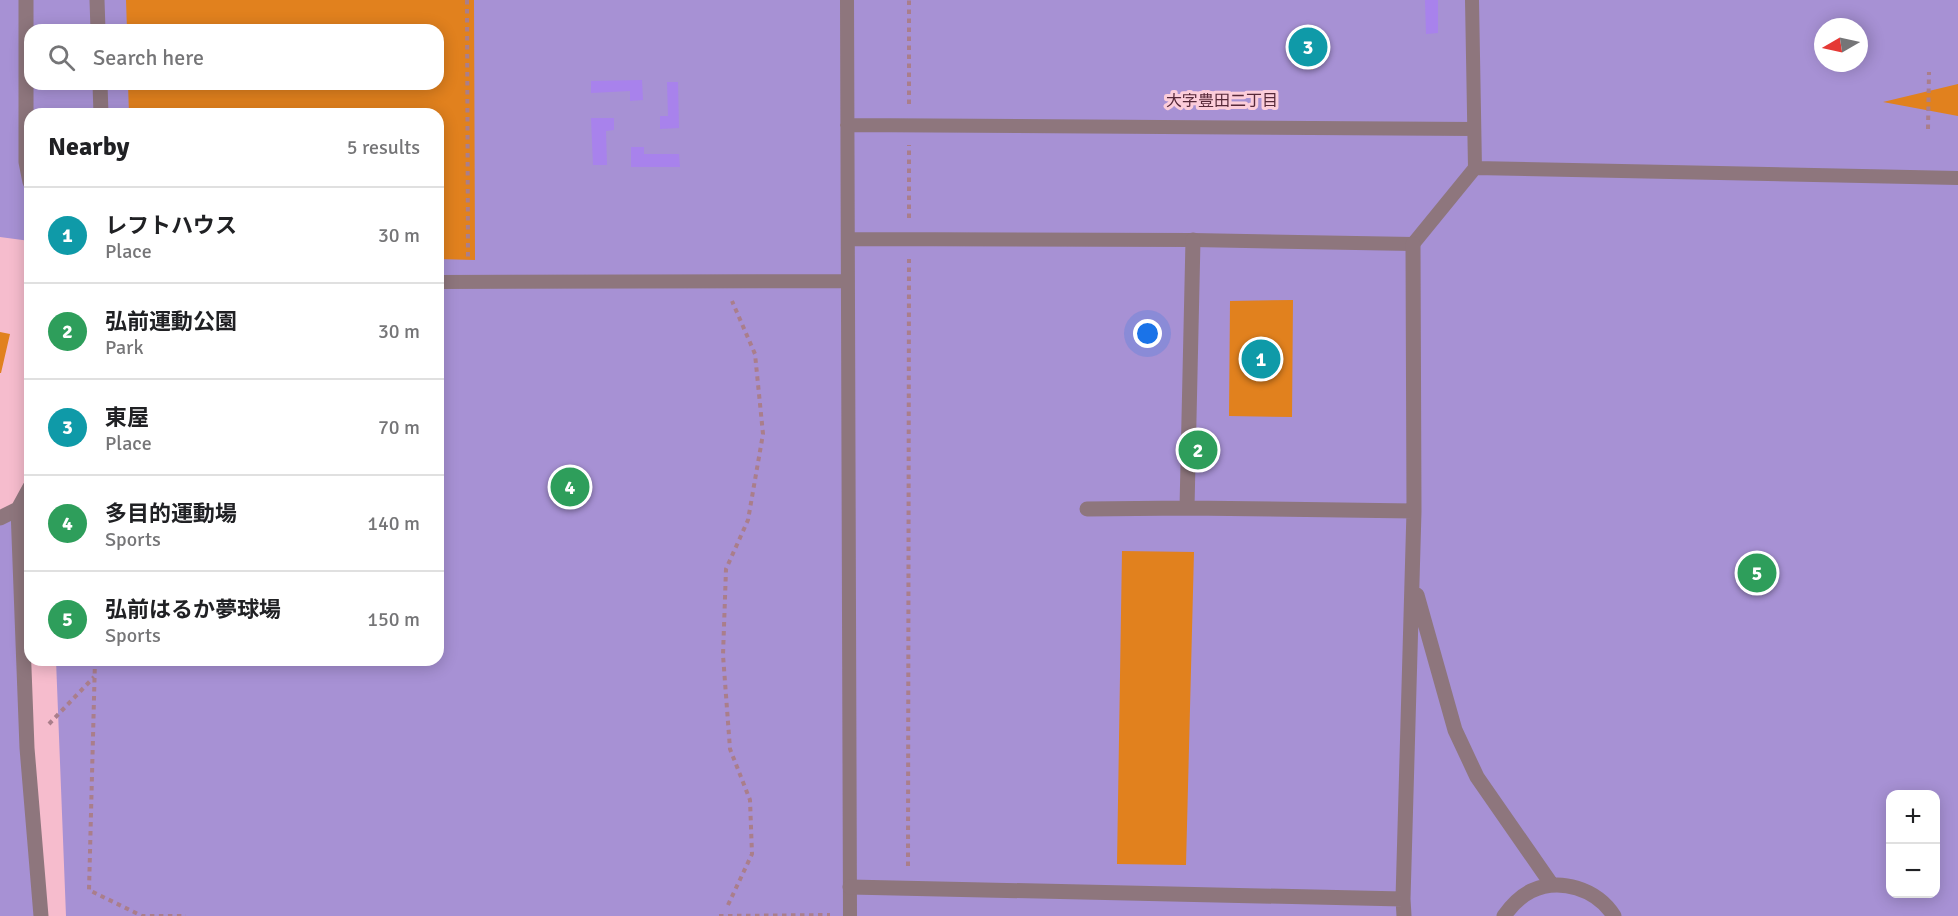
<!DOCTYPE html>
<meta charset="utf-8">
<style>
body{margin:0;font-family:Signika,"Noto Sans JP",sans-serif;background:#f2f2f2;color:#202124}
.controls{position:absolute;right:18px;bottom:18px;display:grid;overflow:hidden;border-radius:12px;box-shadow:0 3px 15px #0003}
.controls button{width:54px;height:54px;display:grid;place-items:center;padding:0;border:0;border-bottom:2px solid #e0e0e0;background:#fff;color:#202124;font:30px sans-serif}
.compass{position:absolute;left:1814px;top:18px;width:54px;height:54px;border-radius:50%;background:#fff;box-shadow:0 3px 15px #0003;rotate:261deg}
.you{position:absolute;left:1148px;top:334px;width:21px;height:21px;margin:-15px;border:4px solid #fff;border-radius:50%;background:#1a73e8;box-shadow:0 0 0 9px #1a73e833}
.badge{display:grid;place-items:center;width:39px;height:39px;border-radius:50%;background:#111827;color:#fff;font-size:20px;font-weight:700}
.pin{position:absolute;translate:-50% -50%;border:3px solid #fff;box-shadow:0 2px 6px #0006}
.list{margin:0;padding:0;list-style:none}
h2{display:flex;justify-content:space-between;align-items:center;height:78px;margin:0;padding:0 24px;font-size:26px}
h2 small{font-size:20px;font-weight:400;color:#757577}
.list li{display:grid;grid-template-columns:39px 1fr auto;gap:18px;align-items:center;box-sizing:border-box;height:96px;padding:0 24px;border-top:2px solid #e0e0e0}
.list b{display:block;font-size:22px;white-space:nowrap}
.list p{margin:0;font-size:20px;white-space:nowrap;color:#757577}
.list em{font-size:20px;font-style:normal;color:#757577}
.icon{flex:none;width:33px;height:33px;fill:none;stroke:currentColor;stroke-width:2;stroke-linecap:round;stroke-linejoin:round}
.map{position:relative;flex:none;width:1958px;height:916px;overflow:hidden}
.search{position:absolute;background:#fff;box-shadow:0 3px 15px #0003;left:24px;top:24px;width:420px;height:66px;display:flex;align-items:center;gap:15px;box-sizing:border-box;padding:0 21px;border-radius:18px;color:#757577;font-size:22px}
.panel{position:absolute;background:#fff;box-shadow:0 3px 15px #0003;left:24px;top:108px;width:420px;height:558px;border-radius:18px}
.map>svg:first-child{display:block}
.green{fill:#a791d4;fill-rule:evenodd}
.forest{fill:#a882ec}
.building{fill:#e1811e}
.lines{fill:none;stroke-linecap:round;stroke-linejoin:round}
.path{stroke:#aa7e8b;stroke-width:4;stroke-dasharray:4.5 4.5;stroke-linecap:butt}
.lane{stroke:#8e767d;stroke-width:14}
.street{stroke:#8e767d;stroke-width:15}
.labels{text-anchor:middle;stroke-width:6;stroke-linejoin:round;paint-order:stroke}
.neighbourhood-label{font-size:16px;fill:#562939;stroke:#fccdda}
</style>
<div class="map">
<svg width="1958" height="916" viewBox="0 0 1958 916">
<rect width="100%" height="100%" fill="#f6bccd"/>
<!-- green -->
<path class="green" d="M 0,0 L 1958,0 L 1958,916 L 66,916 L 56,660 L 438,660 L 438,114 L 30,114 L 30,241 L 0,237 ZM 1823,27 L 1859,27 L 1859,63 L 1823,63 ZM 30,30 L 438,30 L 438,84 L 30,84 ZM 1890,794 L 1936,794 L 1936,894 L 1890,894 Z
M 18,509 L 41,916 L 0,916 L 0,518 Z"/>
<!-- forest -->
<path class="forest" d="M 1425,0 L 1438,0 L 1438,33 L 1426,34 Z
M 642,80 L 643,100 L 630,101 L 630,91 L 591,93 L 591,81 Z
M 667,82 L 678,82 L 679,128 L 660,129 L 660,116 L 668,116 Z
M 591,118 L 614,118 L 614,130 L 606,131 L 607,165 L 593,165 Z
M 631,147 L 644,147 L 644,154 L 679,154 L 680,167 L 631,167 Z"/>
<!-- building -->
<path class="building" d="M 126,0 L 474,0 L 475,260 L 438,259 L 438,114 L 129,114 L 128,84 L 438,84 L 438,30 L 127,30 Z
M 1305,26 L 1329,44 L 1312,70 L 1287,51 Z
M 1958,84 L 1958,116 L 1883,102 Z
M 1293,300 L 1292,417 L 1229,416 L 1230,301 Z
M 0,332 L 10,334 L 1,373 L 0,373 Z
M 1122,551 L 1194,552 L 1186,865 L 1117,864 Z"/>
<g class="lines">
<!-- path -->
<path class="path" d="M 467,0 L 468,260
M 909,104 L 909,0
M 1928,129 L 1929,72
M 909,218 L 909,145
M 95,660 L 89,890 L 142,916 L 186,916
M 49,724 L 94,677
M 908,866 L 909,259
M 728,905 L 752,854 L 750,800 L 730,749 L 723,655 L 726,569 L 748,520 L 763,434 L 755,354 L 732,301
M 719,916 L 830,915"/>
<!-- lane -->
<path class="lane" d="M 847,0 L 850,916
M 1472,0 L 1475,168 L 1958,178
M 847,125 L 1474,129
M 848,239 L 1193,240 L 1413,244 L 1475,168
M 438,282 L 848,281"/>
<!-- street -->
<path class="street" d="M 26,0 L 26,162 L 30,182
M 97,0 L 98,30
M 100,84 L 101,114
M 30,487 L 18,509 L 27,748 L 41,916
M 1187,508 L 1414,511
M 1087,509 L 1187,508 L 1193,240
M 0,518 L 18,509
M 1417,595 L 1455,730 L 1477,777 L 1552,885
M 850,887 L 1403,899 L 1414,511 L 1413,244
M 1403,899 L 1404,916
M 1504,916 C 1511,906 1519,897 1531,891 C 1560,877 1597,889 1614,916"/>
</g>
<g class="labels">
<!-- neighbourhood labels -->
<g class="neighbourhood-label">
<text x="1222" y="106">大字豊田二丁目</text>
</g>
</g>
</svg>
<div class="controls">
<button>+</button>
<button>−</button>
</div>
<svg class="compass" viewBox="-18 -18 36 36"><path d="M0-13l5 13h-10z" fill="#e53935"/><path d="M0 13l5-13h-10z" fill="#757577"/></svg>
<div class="you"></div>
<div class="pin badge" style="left:1261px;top:359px;background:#0f9aa8">1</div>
<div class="pin badge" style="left:1198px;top:450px;background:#2e9e5b">2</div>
<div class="pin badge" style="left:1308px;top:47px;background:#0f9aa8">3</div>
<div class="pin badge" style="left:570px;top:487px;background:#2e9e5b">4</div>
<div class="pin badge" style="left:1757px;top:573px;background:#2e9e5b">5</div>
<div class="search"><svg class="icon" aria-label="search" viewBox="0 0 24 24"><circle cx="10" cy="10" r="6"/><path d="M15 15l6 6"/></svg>Search here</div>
<section class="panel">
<h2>Nearby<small>5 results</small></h2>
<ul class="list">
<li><span class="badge" style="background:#0f9aa8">1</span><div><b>レフトハウス</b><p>Place</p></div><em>30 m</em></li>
<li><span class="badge" style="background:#2e9e5b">2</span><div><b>弘前運動公園</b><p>Park</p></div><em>30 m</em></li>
<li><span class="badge" style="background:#0f9aa8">3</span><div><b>東屋</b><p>Place</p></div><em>70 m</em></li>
<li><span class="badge" style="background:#2e9e5b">4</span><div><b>多目的運動場</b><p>Sports</p></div><em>140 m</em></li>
<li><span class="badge" style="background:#2e9e5b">5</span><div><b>弘前はるか夢球場</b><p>Sports</p></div><em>150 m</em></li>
</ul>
</section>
</div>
